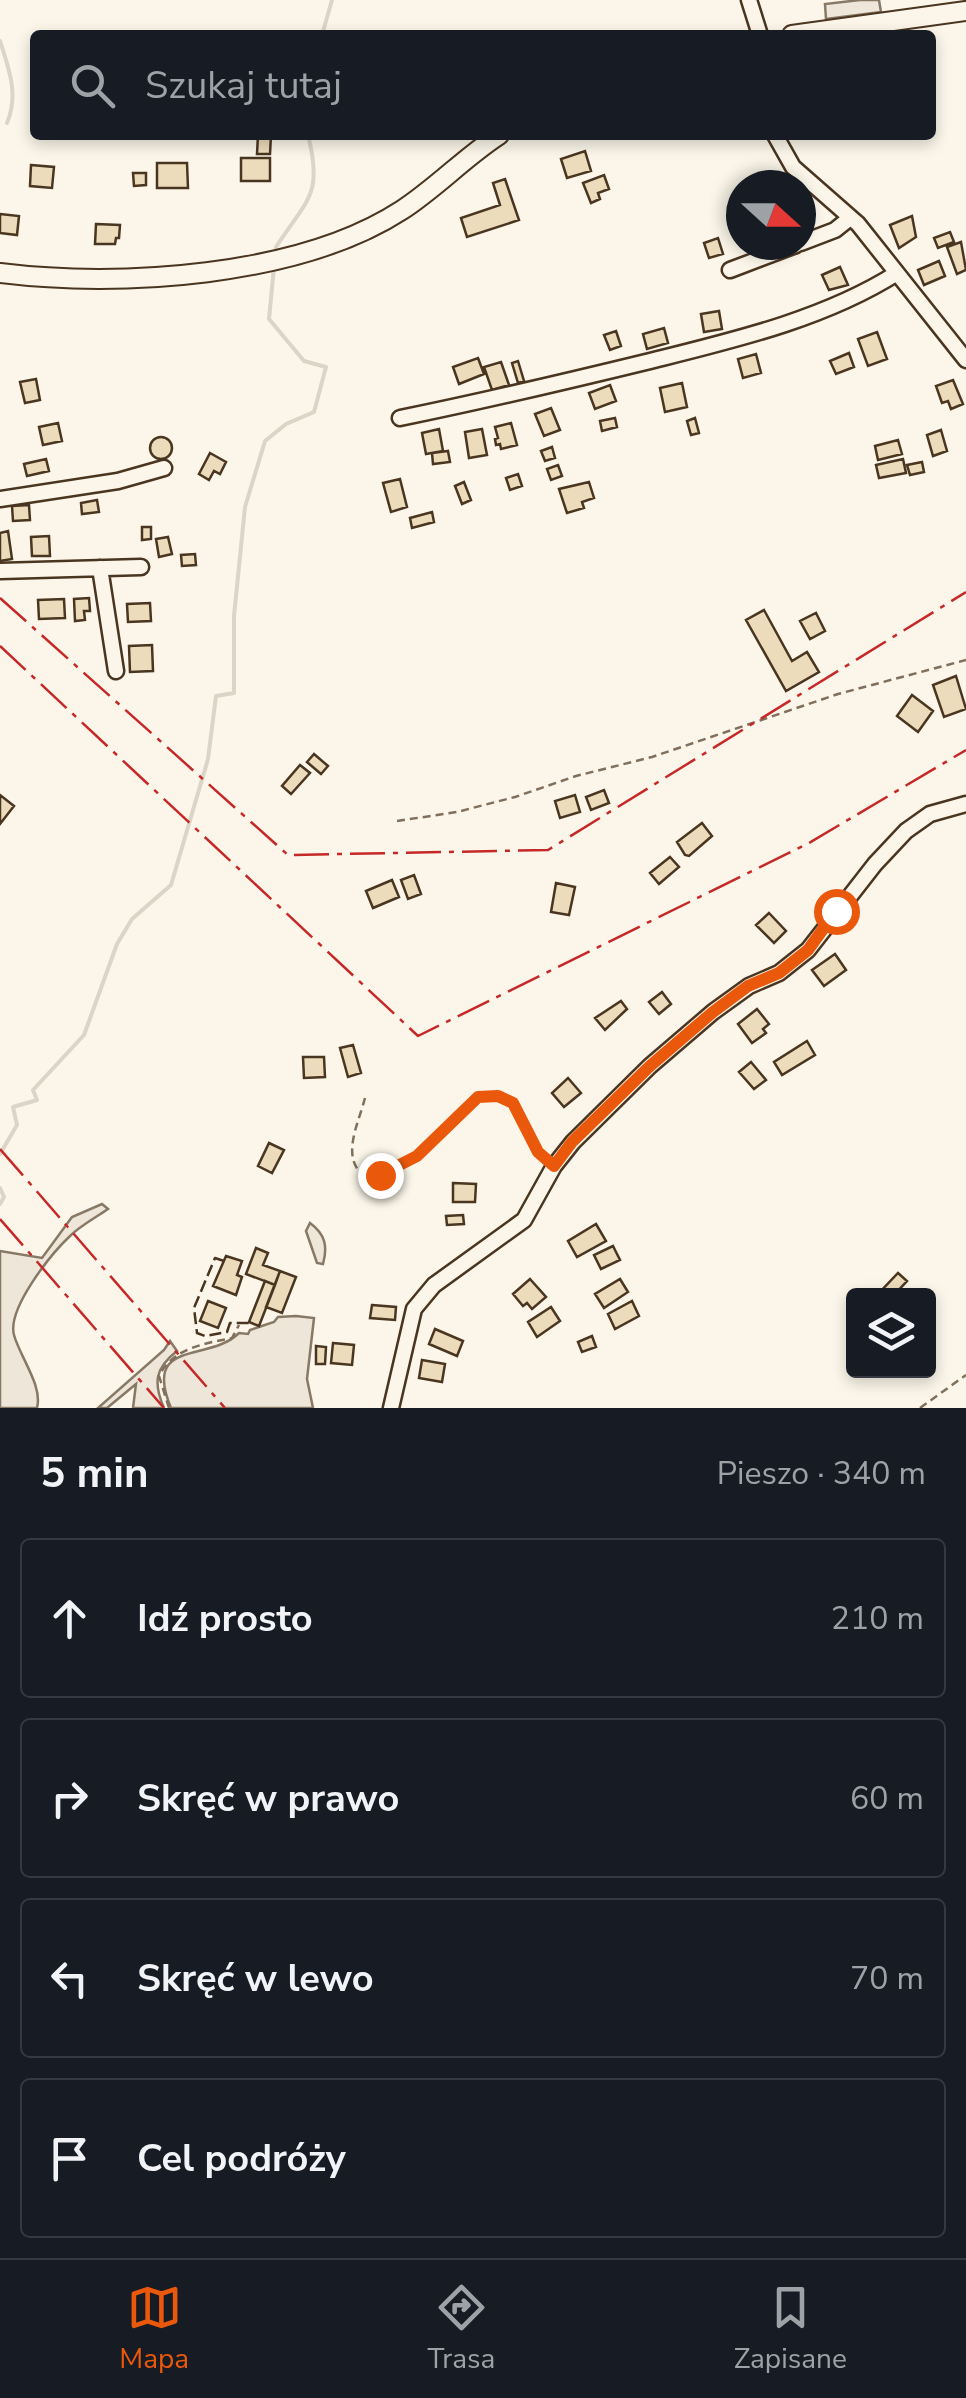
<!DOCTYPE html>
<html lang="pl">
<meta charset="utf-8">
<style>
body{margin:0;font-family:"Nunito Sans",sans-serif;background:#242831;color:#f1f3f6}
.controls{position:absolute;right:30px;bottom:30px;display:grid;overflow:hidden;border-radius:10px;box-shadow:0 5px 15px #0003}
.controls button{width:90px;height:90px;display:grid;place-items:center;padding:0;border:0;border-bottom:2px solid #363941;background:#171b24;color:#f1f3f6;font:50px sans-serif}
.compass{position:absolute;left:726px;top:170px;width:90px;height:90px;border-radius:50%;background:#171b24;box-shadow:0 5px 15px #0003;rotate:111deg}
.stop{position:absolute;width:30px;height:30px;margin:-22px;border:8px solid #ea580c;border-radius:50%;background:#fff}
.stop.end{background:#ea580c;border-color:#fff;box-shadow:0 2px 10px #0008}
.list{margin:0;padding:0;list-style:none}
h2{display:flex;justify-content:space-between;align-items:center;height:130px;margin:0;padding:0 40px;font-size:42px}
h2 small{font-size:32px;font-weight:400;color:#9ea1a6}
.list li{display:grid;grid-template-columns:65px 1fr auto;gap:30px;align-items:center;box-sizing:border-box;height:160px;margin:0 20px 20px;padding:0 20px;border:2px solid #363941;border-radius:10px}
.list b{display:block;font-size:38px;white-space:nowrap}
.list em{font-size:32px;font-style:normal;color:#9ea1a6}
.icon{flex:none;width:55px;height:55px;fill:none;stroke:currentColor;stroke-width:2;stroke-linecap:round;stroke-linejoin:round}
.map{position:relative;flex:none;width:966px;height:1408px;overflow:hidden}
.search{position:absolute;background:#171b24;box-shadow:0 5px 15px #0003;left:30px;right:30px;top:30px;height:110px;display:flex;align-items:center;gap:25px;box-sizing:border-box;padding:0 35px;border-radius:10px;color:#9ea1a6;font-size:38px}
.sheet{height:850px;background:#171b24}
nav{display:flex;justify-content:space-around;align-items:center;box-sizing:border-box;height:140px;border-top:2px solid #363941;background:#171b24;font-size:28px;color:#9ea1a6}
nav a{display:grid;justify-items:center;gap:5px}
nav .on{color:#ea580c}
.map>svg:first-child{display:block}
.green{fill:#ede6d9;stroke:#887966;stroke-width:2.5}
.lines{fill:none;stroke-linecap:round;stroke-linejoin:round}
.stream{stroke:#dcd4c6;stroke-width:4}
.building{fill:#ecdcbc;stroke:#4a3520;stroke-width:2.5}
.minor-casing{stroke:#4a3520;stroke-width:19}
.major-casing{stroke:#4a3520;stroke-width:22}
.path{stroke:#7f6f5c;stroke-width:2.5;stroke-dasharray:8 5;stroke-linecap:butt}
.minor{stroke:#fbf6e9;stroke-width:14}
.major{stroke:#fbf6e9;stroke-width:18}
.fence{stroke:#4a3520;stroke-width:2.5;stroke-dasharray:12 5;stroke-linecap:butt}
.power{stroke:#c62828;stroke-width:2.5;stroke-dasharray:35 8 5 8;stroke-linecap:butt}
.route{stroke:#ea580c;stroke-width:12}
</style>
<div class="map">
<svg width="966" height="1408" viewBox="0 0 966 1408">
<rect width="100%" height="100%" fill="#fbf6e9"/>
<!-- green -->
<path class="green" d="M 860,0 L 879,0 L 881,12 L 826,19 L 825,4 Z
M 102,1204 L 108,1209 C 95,1218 80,1226 70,1236 C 50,1255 7,1309 14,1335 C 20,1357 43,1386 37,1408 L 0,1408 L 0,1251 L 42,1258 L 72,1217 Z
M 310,1223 C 325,1234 328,1246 323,1264 L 317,1263 L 306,1231 Z
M 296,1316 L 314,1318 L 307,1379 L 313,1408 L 171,1408 C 142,1338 209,1363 239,1333 L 248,1334 L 250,1330 L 274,1322 L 278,1317 Z
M 170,1341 L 177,1351 C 155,1368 153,1383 164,1408 L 133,1408 L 136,1384 L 107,1408 L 98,1408 L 164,1350 Z"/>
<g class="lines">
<!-- stream -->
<path class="stream" d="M 322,35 L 332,0
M 0,41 C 9,69 19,95 7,123
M 276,253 L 276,247 C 308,198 323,195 308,135
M 0,1154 L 17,1125 L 13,1107 L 37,1100 L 33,1090 L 84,1035 L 117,944 L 132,919 L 171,885 L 208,759 L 216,696 L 234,693 L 234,616 L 245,507 L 265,441 L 286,424 L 314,412 L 326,367 L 304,361 L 269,319 L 274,267
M 0,1188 L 4,1197 L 0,1204"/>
</g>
<!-- building -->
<path class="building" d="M 258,135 L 271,135 L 270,154 L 257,154 Z
M 585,151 L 591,171 L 567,178 L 561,159 Z
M 241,158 L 270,158 L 270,181 L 241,181 Z
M 157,163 L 187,163 L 188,188 L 157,188 Z
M 31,165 L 54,167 L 52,188 L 30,186 Z
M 133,173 L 146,173 L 146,185 L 134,186 Z
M 604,175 L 609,189 L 598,193 L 600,199 L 591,203 L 583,183 Z
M 505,179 L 519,220 L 467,237 L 461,218 L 500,205 L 493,183 Z
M 0,214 L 19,216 L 17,235 L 0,233 Z
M 912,216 L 916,237 L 899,248 L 890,225 Z
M 96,224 L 120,225 L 119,238 L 116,238 L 115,244 L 95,244 Z
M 950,232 L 954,242 L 938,248 L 934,238 Z
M 718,238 L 723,254 L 709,258 L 704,243 Z
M 961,242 L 966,270 L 957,274 L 947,247 Z
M 939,261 L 945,276 L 924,285 L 918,270 Z
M 840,267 L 848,285 L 829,290 L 822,275 Z
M 719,311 L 722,329 L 704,332 L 701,314 Z
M 664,328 L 668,343 L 647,349 L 643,334 Z
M 616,331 L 621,346 L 610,350 L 604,335 Z
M 877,332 L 887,359 L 868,366 L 858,339 Z
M 849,353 L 854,367 L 836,374 L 830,361 Z
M 756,354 L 761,373 L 743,378 L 738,359 Z
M 478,358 L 484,374 L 459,384 L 453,367 Z
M 518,361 L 524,381 L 518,383 L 512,363 Z
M 501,362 L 509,385 L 492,390 L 484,367 Z
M 36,379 L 40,400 L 25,403 L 20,382 Z
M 953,380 L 963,404 L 951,409 L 948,401 L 942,403 L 936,386 Z
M 682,383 L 687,407 L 665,412 L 660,388 Z
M 610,385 L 616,401 L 595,409 L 589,393 Z
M 551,408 L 560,430 L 544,436 L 535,414 Z
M 615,418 L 617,427 L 602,431 L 600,421 Z
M 695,418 L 699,433 L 691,435 L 687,421 Z
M 58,423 L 62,441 L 43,445 L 39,427 Z
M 511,423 L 517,445 L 501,449 L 500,444 L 496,445 L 495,439 L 498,438 L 495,427 Z
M 439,429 L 443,451 L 426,454 L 422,433 Z
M 482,429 L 487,455 L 469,458 L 465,432 Z
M 941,430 L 947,451 L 933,456 L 927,435 Z
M150 448a11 11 0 1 1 22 0a11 11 0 1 1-22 0Z
M 898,440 L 902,454 L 878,460 L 875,446 Z
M 552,447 L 555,458 L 545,461 L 541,451 Z
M 448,451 L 450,462 L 433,464 L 432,453 Z
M 210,453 L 226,462 L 220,474 L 214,471 L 209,480 L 199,474 Z
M 46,459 L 49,471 L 27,476 L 24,464 Z
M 903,459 L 906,473 L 879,478 L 876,465 Z
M 922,462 L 924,472 L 910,475 L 907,465 Z
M 558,465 L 562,476 L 551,480 L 547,469 Z
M 518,474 L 522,486 L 510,490 L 506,478 Z
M 400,479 L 407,507 L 391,512 L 383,483 Z
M 464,482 L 471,500 L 462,504 L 455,486 Z
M 589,482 L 594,498 L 582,502 L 584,508 L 567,513 L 559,489 Z
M 97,500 L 99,512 L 82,514 L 81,503 Z
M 29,505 L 30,520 L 13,521 L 12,506 Z
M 432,512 L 434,522 L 412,528 L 410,518 Z
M 142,527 L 151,527 L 151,539 L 142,540 Z
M 8,531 L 12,559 L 0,561 L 0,533 Z
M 49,536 L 50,556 L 32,556 L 31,537 Z
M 168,537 L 172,554 L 159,557 L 156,539 Z
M 195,554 L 196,565 L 182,566 L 181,555 Z
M 89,598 L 90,611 L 84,611 L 85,620 L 75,621 L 74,599 Z
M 64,599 L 65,618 L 39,619 L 38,600 Z
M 150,603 L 151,621 L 128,622 L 127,604 Z
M 764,610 L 792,661 L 807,652 L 819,672 L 786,691 L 746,620 Z
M 816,613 L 825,631 L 810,639 L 800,621 Z
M 152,645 L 153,671 L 130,672 L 129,646 Z
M 956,676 L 966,709 L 944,717 L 933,685 Z
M 912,695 L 933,711 L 918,732 L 897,716 Z
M 314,754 L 328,766 L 321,774 L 307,762 Z
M 300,765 L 310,773 L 291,794 L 282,786 Z
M 604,790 L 609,803 L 591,810 L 586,797 Z
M 0,795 L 14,806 L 0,824 Z
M 575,795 L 580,812 L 560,818 L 555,801 Z
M 702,823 L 712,836 L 689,856 L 685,855 L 677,842 Z
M 670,857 L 679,867 L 659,884 L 650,873 Z
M 414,875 L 421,894 L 408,899 L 401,880 Z
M 392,880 L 399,897 L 373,908 L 366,891 Z
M 556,883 L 575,887 L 569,915 L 551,912 Z
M 769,913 L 786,931 L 774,943 L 756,925 Z
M 835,954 L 846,970 L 824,986 L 812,970 Z
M 662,992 L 671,1004 L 659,1014 L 649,1002 Z
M 621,1001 L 627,1009 L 605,1030 L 595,1018 Z
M 757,1009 L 769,1024 L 763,1029 L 766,1033 L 752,1043 L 738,1024 Z
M 807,1041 L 815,1055 L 782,1075 L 774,1062 Z
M 353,1045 L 361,1073 L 348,1077 L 340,1048 Z
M 303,1057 L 324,1057 L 325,1077 L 304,1078 Z
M 751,1062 L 766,1080 L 754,1089 L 739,1072 Z
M 568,1078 L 581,1093 L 564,1107 L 552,1093 Z
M 269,1143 L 284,1150 L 272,1173 L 258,1166 Z
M 453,1183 L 476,1184 L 475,1202 L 453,1202 Z
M 463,1215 L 464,1224 L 447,1225 L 446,1216 Z
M 596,1224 L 606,1241 L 577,1257 L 568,1241 Z
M 613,1246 L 620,1260 L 601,1269 L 594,1255 Z
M 256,1248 L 268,1253 L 263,1265 L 280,1271 L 275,1285 L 246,1274 Z
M 226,1256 L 242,1261 L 237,1275 L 242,1277 L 236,1295 L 213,1286 Z
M 280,1271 L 296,1277 L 282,1313 L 266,1307 Z
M 898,1273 L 907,1281 L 893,1296 L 882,1296 L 879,1293 Z
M 530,1279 L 546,1297 L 532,1309 L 527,1303 L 523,1306 L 513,1294 Z
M 620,1279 L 628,1292 L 604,1308 L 595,1294 Z
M 265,1281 L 275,1285 L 259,1326 L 249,1322 Z
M 208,1301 L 226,1308 L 218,1328 L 200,1321 Z
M 632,1301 L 639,1316 L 615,1329 L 608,1314 Z
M 372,1305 L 396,1307 L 395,1320 L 370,1318 Z
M 551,1307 L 560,1321 L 537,1337 L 528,1322 Z
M 435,1329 L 463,1341 L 457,1356 L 429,1344 Z
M 592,1336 L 596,1347 L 582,1352 L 578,1342 Z
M 333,1343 L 354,1345 L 352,1365 L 331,1363 Z
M 316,1346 L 326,1347 L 325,1364 L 316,1364 Z
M 422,1360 L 445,1364 L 442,1382 L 419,1378 Z"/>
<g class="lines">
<!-- minor casing -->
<g class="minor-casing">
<path id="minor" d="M 749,0 L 760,35
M 775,135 L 793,167 L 858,224 L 966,360
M 801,243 L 835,230 L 850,218
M 730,270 L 796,245
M 400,418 C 483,401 564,382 646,362 C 730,341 823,320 897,273
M 0,499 L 118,481 L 164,468
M 100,568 L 116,671
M 0,571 L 141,567
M 391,1408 L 414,1309 L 434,1285 L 524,1220 L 554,1166 L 573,1142 L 650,1066 L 713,1012 L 749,986 L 779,973 L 808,950 L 875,864 L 906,831 L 930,814 L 966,804"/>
</g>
<!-- major casing -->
<g class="major-casing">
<path id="major" d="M 792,35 L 966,11
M 0,273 C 119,288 299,277 402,210 C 436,188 465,157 499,135"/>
</g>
<!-- path -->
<path class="path" d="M 397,821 L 457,812 L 515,797 L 576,776 L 652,757 L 838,694 L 966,660
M 365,1098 C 358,1125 340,1158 365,1177 C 414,1170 444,1128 478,1097 L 498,1096 L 513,1103 L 524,1129 L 545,1158
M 169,1408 L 159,1376 C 173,1348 203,1344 232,1338 L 239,1325
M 920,1408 L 966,1375"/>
<!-- minor -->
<use href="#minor" class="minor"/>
<!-- major -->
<use href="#major" class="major"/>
<!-- fence -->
<path class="fence" d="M 224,1261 L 215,1258 L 194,1308 L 197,1333 L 205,1336 L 227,1332 L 230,1323 L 251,1323"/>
<!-- power -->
<path class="power" d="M 0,598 L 288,855 L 548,850 L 966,592
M 0,646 L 418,1036 L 809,843 L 966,750
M 0,1149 L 225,1408
M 0,1219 L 164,1408"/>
</g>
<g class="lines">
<!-- route -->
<path class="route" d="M 380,1175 L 417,1156 L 478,1097 L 498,1096 L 513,1103 L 538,1152 L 554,1166 L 572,1142 L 650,1066 L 713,1012 L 748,986 L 779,973 L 808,950 L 836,911"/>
</g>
</svg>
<div class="controls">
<button><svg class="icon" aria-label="layers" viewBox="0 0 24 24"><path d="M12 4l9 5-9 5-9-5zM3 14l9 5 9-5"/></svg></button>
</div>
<svg class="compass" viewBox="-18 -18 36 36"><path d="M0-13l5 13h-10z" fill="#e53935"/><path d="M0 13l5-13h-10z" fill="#9ea1a6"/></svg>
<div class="stop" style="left:836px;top:911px"></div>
<div class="stop end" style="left:380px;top:1175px"></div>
<div class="search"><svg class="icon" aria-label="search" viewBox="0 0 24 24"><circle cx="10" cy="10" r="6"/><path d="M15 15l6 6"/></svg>Szukaj tutaj</div>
</div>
<section class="sheet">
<h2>5 min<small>Pieszo · 340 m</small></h2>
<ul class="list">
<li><svg class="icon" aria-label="ahead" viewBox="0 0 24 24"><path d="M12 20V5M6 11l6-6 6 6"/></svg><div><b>Idź prosto</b></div><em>210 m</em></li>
<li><svg class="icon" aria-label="right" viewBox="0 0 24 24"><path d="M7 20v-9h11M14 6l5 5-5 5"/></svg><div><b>Skręć w prawo</b></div><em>60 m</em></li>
<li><svg class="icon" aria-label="left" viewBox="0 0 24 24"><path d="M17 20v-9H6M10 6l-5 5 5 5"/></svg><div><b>Skręć w lewo</b></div><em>70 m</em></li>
<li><svg class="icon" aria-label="arrive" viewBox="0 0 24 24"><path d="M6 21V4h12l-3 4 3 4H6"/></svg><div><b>Cel podróży</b></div></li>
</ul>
</section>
<nav>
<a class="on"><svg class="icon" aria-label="map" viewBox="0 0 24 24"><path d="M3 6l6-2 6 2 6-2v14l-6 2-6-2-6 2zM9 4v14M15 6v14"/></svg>Mapa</a>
<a><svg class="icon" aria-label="directions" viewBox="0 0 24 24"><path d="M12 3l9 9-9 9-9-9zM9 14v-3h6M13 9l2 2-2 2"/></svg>Trasa</a>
<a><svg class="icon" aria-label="saved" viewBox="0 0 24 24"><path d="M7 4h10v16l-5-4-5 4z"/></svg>Zapisane</a>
</nav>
